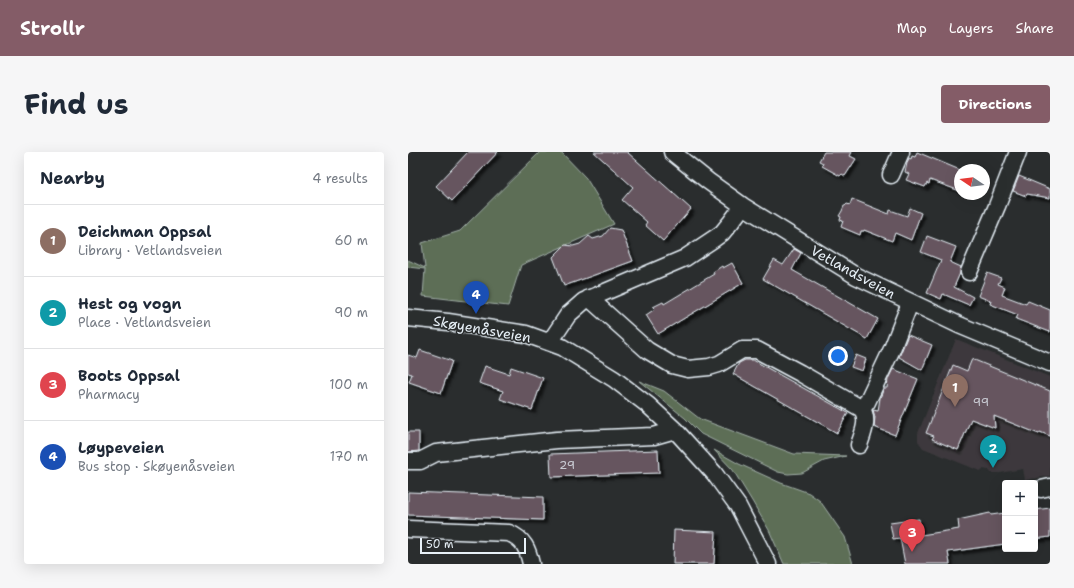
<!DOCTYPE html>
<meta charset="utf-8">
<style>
body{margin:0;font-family:"Shantell Sans",sans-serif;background:#f6f6f7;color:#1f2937}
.controls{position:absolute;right:12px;bottom:12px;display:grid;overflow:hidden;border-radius:4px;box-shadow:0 4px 16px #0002}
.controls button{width:36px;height:36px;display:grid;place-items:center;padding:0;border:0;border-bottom:1px solid #e0e1e3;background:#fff;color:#1f2937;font:20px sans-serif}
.compass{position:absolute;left:546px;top:12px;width:36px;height:36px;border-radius:50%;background:#fff;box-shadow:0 4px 16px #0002;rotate:283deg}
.scale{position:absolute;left:12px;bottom:10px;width:106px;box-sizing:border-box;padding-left:4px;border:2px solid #e8f1f8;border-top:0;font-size:11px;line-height:14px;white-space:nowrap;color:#e8f1f8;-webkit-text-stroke:3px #2a2d2e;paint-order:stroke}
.you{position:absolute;left:430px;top:204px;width:14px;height:14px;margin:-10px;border:3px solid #fff;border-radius:50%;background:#1a73e8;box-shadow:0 0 0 6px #1a73e833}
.badge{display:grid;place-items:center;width:26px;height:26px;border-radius:50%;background:#845c67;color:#fff;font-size:13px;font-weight:700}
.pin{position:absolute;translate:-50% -33px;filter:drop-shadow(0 1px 2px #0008)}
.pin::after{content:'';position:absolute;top:21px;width:14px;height:12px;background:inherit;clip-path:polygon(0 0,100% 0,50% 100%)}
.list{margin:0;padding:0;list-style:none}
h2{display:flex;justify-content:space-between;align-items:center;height:52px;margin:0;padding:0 16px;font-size:17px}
h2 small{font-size:13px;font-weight:400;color:#747a83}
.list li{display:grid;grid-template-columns:26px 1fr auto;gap:12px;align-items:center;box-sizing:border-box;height:72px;padding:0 16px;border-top:1px solid #e0e1e3}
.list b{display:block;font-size:15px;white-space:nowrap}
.list p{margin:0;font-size:13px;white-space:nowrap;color:#747a83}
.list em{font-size:13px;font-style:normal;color:#747a83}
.map{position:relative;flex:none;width:642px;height:412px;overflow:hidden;border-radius:4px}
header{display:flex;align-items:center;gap:24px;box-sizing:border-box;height:56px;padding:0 20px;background:#845c67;color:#fff}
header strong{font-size:19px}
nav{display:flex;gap:22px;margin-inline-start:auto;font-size:14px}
.intro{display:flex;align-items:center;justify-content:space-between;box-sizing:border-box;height:96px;padding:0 24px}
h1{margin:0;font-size:28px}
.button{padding:10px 18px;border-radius:4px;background:#845c67;color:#fff;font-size:14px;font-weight:700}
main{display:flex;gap:24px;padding:0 24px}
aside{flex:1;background:#fff;border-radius:4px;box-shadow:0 4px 16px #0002}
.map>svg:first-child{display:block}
.built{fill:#3c393c}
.green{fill:#5d6e57;stroke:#a2b0a8}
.building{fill:#66555e;stroke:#e8f1f8;filter:url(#shadow)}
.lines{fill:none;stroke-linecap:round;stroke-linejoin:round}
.minor-casing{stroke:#e8f1f8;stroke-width:19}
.minor{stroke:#2a2d2e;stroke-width:16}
.labels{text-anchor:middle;stroke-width:3;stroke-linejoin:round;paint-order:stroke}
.number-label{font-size:12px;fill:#c8cad2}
.street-label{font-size:14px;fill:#e8f1f8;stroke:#2a2d2e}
</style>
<header>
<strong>Strollr</strong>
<nav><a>Map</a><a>Layers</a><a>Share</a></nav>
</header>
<div class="intro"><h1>Find us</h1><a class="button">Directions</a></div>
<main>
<aside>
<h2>Nearby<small>4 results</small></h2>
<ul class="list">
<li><span class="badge" style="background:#8d6e63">1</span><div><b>Deichman Oppsal</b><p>Library · Vetlandsveien</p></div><em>60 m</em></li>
<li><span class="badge" style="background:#0f9aa8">2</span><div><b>Hest og vogn</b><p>Place · Vetlandsveien</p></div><em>90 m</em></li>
<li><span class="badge" style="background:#e0444e">3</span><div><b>Boots Oppsal</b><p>Pharmacy</p></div><em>100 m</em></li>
<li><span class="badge" style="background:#1a4fb4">4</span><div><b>Løypeveien</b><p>Bus stop · Skøyenåsveien</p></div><em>170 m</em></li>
</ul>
</aside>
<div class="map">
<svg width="642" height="412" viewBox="0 0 642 412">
<defs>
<filter id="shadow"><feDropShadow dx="3.5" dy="3.5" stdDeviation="1" flood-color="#0009"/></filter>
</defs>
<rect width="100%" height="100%" fill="#2a2d2e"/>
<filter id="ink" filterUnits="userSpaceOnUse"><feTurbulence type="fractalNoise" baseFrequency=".025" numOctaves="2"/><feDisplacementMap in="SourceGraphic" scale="8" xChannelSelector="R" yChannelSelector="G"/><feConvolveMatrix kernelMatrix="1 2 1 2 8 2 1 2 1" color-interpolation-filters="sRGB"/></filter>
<g filter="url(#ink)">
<!-- built -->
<path class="built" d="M 548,187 L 642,225 L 642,324 L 617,328 L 615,317 L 592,321 L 583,321 L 581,318 L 575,317 L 572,319 L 515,296 L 512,292 L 510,289 L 510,281 Z"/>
<!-- green -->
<path class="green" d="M 132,0 L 153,0 L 178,26 L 206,72 L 113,113 L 100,154 L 15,144 L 17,117 L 0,115 L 0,108 L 17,116 L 14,91 L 52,79 Z
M 231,229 L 256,239 L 292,267 L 386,302 L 438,304 L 416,309 L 394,321 L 380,322 L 370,320 L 293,282 L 277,266 Z
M 306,298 L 331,312 L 373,331 L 401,341 L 412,349 L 437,385 L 445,412 L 376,412 L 361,378 L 344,349 L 325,318 Z"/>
<!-- building -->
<path class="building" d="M 60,0 L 90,0 L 44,49 L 28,34 Z
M 186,0 L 219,0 L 283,57 L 255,89 L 237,73 L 239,70 L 214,48 L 225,35 Z
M 416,0 L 444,0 L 442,4 L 448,7 L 437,24 L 434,22 L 432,24 L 414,14 L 415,11 L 411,9 Z
M 509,0 L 552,18 L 552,39 L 522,28 L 521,32 L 519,31 L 517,35 L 498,28 L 501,22 L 497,20 L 499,11 L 501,6 L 503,7 L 504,4 L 507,5 Z
M 611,24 L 642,37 L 642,46 L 619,42 L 618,44 L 605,39 Z
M 444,47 L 481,62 L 482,58 L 499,64 L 502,56 L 513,61 L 503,88 L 487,81 L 484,89 L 456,78 L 456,79 L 453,79 L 452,83 L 433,75 L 435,69 L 432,68 L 433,65 L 431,64 L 434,59 L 436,54 L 437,54 L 439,52 L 442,53 Z
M 202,76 L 213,78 L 225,109 L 156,134 L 145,105 L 157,93 L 165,94 L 172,92 L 181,84 L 185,87 L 195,84 Z
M 519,84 L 548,95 L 542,110 L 553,115 L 552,121 L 546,135 L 565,145 L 561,153 L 535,142 L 533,147 L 519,141 L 533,108 L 513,100 Z
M 386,97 L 393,101 L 384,118 L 470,167 L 459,187 L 355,127 L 366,108 L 375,113 Z
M 324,111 L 335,131 L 250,182 L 238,163 L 247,157 L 245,155 L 255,150 L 256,152 L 306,122 L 305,120 L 314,114 L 315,116 Z
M 579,121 L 593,126 L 590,132 L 597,135 L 594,143 L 618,152 L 620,149 L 642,158 L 642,180 L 608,167 L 610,163 L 582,152 L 583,149 L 570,144 Z
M 500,183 L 524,193 L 514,218 L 491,205 Z
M 12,198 L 44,209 L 33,241 L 1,230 L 4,222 L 0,221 L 0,203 L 9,206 Z
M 448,203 L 458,207 L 454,219 L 443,215 Z
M 564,207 L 642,239 L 642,284 L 632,280 L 631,282 L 586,264 L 587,276 L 563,267 L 550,298 L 524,287 L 526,284 L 518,281 L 545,213 L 559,219 Z
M 337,208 L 345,208 L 440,261 L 429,281 L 325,222 L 331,211 Z
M 77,214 L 101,222 L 103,215 L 135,226 L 124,258 L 92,247 L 95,239 L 71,231 Z
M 485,217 L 510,227 L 487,283 L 466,275 L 467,265 L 465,258 L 470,259 L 472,246 L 476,236 L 479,236 L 480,227 Z
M 0,280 L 11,280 L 11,299 L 0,300 Z
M 250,298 L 251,321 L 143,325 L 142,302 Z
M 0,340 L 135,345 L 135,368 L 0,363 Z
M 642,356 L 642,385 L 627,387 L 627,358 Z
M 582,361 L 583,363 L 597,361 L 597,392 L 540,400 L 542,412 L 497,412 L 492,386 L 485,387 L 482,371 L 511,367 L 513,383 L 551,377 L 550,368 Z
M 266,378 L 308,380 L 306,412 L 265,412 Z"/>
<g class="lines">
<!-- minor casing -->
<g class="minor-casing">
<path id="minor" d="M 264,0 L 300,29 L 335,54 L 448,124 L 551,173 L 642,211
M 483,23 L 493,0
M 561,120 L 589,54 L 610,0
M 181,146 L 239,198 L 264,213 L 280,217 L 301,215 L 311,212 L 334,198 L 349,198 L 392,221 L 454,257 L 459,250 L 484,197 L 502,151
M 0,166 L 40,170 L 118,182 L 154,195 L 206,227 L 240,253 L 267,278 L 306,321 L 330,354 L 360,412
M 142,190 L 160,163 L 176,149 L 277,106 L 307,86 L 314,81 L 323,70 L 335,54
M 451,293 C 455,281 461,268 454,257
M 0,309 L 12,309 L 28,301 L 149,288 L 246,284 L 267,278
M 633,337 L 642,335
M 0,377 L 101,381 C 116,387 120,398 123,412"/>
</g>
<!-- minor -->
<use href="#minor" class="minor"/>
</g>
</g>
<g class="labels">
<!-- number labels -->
<g class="number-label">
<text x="573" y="254">99</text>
<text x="159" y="317">29</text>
</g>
<!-- street labels -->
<g class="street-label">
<text transform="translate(445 120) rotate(29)" y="5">Vetlandsveien</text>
<text transform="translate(74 177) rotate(10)" y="5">Skøyenåsveien</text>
</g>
</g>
</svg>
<div class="controls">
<button>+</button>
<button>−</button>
</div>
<svg class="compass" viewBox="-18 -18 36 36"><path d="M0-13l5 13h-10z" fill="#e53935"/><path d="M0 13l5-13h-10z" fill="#747a83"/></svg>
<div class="scale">50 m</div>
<div class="you"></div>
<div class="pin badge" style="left:547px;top:255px;background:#8d6e63">1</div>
<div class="pin badge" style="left:585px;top:316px;background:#0f9aa8">2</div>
<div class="pin badge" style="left:504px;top:400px;background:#e0444e">3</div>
<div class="pin badge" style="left:68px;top:162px;background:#1a4fb4">4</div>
</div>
</main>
